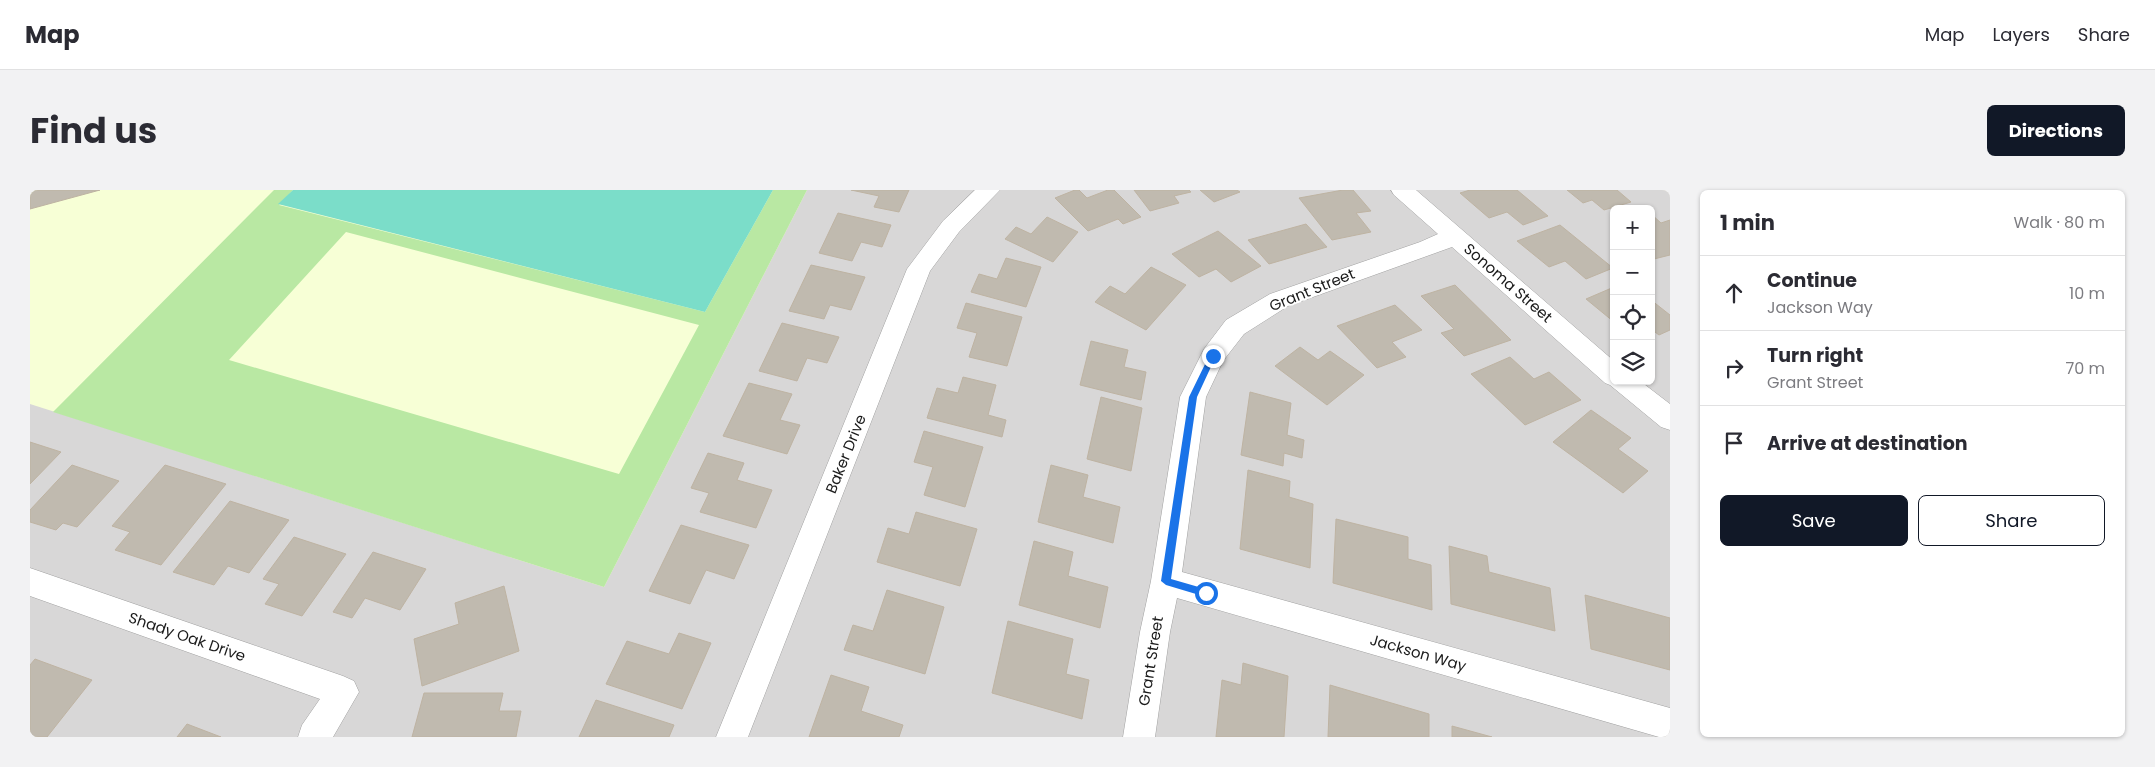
<!DOCTYPE html>
<meta charset="utf-8">
<style>
body{margin:0;font-family:Poppins,sans-serif;background:#f2f2f3;color:#2b2b33}
.controls{position:absolute;right:15px;top:15px;display:grid;overflow:hidden;border-radius:8px;box-shadow:0 1px 4px #0004}
.controls button{width:45px;height:45px;display:grid;place-items:center;padding:0;border:0;border-bottom:1px solid #e1e1e2;background:#fff;color:#2b2b33;font:25px sans-serif}
.stop{position:absolute;width:15px;height:15px;margin:-11px;border:4px solid #1a73e8;border-radius:50%;background:#fff}
.stop.end{background:#1a73e8;border-color:#fff;box-shadow:0 1px 5px #0008}
.list{margin:0;padding:0;list-style:none}
h2{display:flex;justify-content:space-between;align-items:center;height:65px;margin:0;padding:0 20px;font-size:21px}
h2 small{font-size:16px;font-weight:400;color:#7c7c81}
.list li{display:grid;grid-template-columns:32px 1fr auto;gap:15px;align-items:center;box-sizing:border-box;height:75px;padding:0 20px;border-top:1px solid #e1e1e2}
.list b{display:block;font-size:19px;white-space:nowrap}
.list p{margin:0;font-size:16px;white-space:nowrap;color:#7c7c81}
.list em{font-size:16px;font-style:normal;color:#7c7c81}
.actions{display:flex;gap:10px;padding:15px 20px}
.actions a{flex:1;padding:11px 0;border:1px solid #111827;border-radius:8px;text-align:center;font-size:18px;color:#111827}
.actions .main{background:#111827;color:#fff}
.icon{flex:none;width:28px;height:28px;fill:none;stroke:currentColor;stroke-width:2;stroke-linecap:round;stroke-linejoin:round}
.map{position:relative;flex:none;width:1640px;height:547px;overflow:hidden;border-radius:8px}
header{display:flex;align-items:center;gap:30px;box-sizing:border-box;height:70px;padding:0 25px;background:#fff;border-bottom:1px solid #e1e1e2}
header strong{font-size:24px}
nav{display:flex;gap:28px;margin-inline-start:auto;font-size:18px}
.intro{display:flex;align-items:center;justify-content:space-between;box-sizing:border-box;height:120px;padding:0 30px}
h1{margin:0;font-size:35px}
.button{padding:12px 22px;border-radius:8px;background:#111827;color:#fff;font-size:18px;font-weight:700}
main{display:flex;gap:30px;padding:0 30px}
aside{flex:1;background:#fff;border-radius:8px;box-shadow:0 1px 4px #0004}
.map>svg:first-child{display:block}
.residential{fill:#d8d7d7;fill-rule:evenodd}
.education{fill:#f7ffd6}
.grass{fill:#b9e8a3;fill-rule:evenodd}
.pitch{fill:#7bddc9}
.building{fill:#c0baaf;stroke:#beb3a2}
.lines{fill:none;stroke-linecap:round;stroke-linejoin:round}
.minor-casing{stroke:#a1a1a1;stroke-width:1}
.minor{fill:#fff;fill-rule:evenodd}
.route{fill:#1a73e8}
.labels{text-anchor:middle;stroke-width:4;stroke-linejoin:round;paint-order:stroke}
.street-label{font-size:15px;fill:#1a1a1a;stroke:#fff}
</style>
<header>
<strong>Map</strong>
<nav><a>Map</a><a>Layers</a><a>Share</a></nav>
</header>
<div class="intro"><h1>Find us</h1><a class="button">Directions</a></div>
<main>
<div class="map">
<svg width="1640" height="547" viewBox="0 0 1640 547">
<rect width="100%" height="100%" fill="#eceadf"/>
<!-- residential -->
<path class="residential" d="M 0,0 L 1640,0 L 1640,547 L 0,547 ZM 1584,19 L 1621,19 L 1621,191 L 1584,191 Z"/>
<!-- education -->
<path class="education" d="M 0,0 L 777,0 L 574,397 L 0,214 Z"/>
<!-- grass -->
<path class="grass" d="M 244,0 L 263,0 L 249,15 L 675,122 L 743,0 L 777,0 L 574,397 L 23,222 ZM 316,42 L 669,135 L 589,284 L 199,170 Z"/>
<!-- pitch -->
<path class="pitch" d="M 263,0 L 743,0 L 675,122 L 248,14 Z"/>
<!-- building -->
<path class="building" d="M 0,0 L 70,0 L 0,19 Z
M 821,0 L 879,0 L 869,22 L 844,17 L 849,6 Z
M 1045,0 L 1049,0 L 1057,8 L 1078,0 L 1084,0 L 1111,27 L 1093,34 L 1088,29 L 1058,41 L 1025,8 Z
M 1104,0 L 1159,0 L 1161,2 L 1144,6 L 1149,13 L 1120,21 Z
M 1170,0 L 1207,0 L 1210,2 L 1184,12 Z
M 1313,0 L 1323,0 L 1341,21 L 1326,23 L 1341,42 L 1302,50 L 1269,8 Z
M 1440,0 L 1487,0 L 1518,26 L 1493,35 L 1477,22 L 1459,28 L 1430,3 Z
M 1537,0 L 1587,0 L 1601,12 L 1574,20 L 1562,10 L 1553,13 Z
M 808,23 L 861,35 L 852,57 L 831,52 L 822,71 L 789,63 Z
M 1621,24 L 1631,33 L 1640,30 L 1640,65 L 1624,69 L 1621,67 Z
M 1017,27 L 1048,42 L 1023,72 L 975,49 L 986,37 L 1001,44 Z
M 1276,34 L 1297,57 L 1239,74 L 1218,50 Z
M 1530,35 L 1583,78 L 1556,89 L 1535,71 L 1519,77 L 1487,51 Z
M 1188,41 L 1231,76 L 1201,92 L 1186,79 L 1169,87 L 1142,64 Z
M 976,68 L 1011,77 L 996,117 L 941,102 L 949,84 L 967,89 Z
M 781,75 L 835,87 L 821,120 L 800,115 L 794,129 L 759,121 Z
M 1121,77 L 1156,95 L 1116,140 L 1065,112 L 1080,96 L 1095,104 Z
M 1425,95 L 1481,150 L 1434,166 L 1411,143 L 1424,139 L 1391,106 Z
M 1584,97 L 1584,132 L 1556,109 Z
M 1621,110 L 1640,125 L 1640,140 L 1629,145 L 1621,139 Z
M 936,113 L 992,127 L 977,176 L 939,167 L 947,143 L 927,138 Z
M 1365,115 L 1392,140 L 1362,152 L 1376,167 L 1347,178 L 1307,136 Z
M 752,133 L 809,147 L 797,173 L 777,168 L 767,191 L 729,181 Z
M 1061,151 L 1098,160 L 1094,177 L 1116,182 L 1111,210 L 1050,195 Z
M 1270,157 L 1288,170 L 1300,161 L 1334,185 L 1297,215 L 1245,176 Z
M 1480,167 L 1504,189 L 1519,182 L 1551,210 L 1495,235 L 1441,184 Z
M 933,187 L 966,195 L 958,225 L 976,230 L 972,247 L 897,228 L 907,198 L 928,203 Z
M 719,193 L 762,204 L 750,230 L 770,235 L 757,264 L 693,246 Z
M 1220,202 L 1261,213 L 1257,245 L 1274,250 L 1272,268 L 1254,263 L 1253,276 L 1211,265 Z
M 1071,207 L 1112,218 L 1101,281 L 1057,269 Z
M 1561,220 L 1601,248 L 1588,259 L 1618,281 L 1593,303 L 1523,252 Z
M 894,241 L 953,257 L 935,317 L 894,305 L 903,277 L 884,272 Z
M 0,252 L 31,262 L 0,294 Z
M 678,263 L 714,273 L 707,290 L 742,300 L 726,338 L 670,322 L 679,303 L 661,298 Z
M 42,275 L 89,291 L 47,337 L 33,333 L 26,340 L 0,332 L 0,320 Z
M 135,275 L 196,294 L 131,375 L 85,360 L 100,342 L 82,336 Z
M 1021,275 L 1058,285 L 1053,307 L 1090,317 L 1083,353 L 1008,332 Z
M 1218,280 L 1260,291 L 1259,307 L 1283,314 L 1280,378 L 1210,359 Z
M 200,311 L 259,330 L 219,383 L 198,376 L 184,395 L 143,382 Z
M 886,322 L 947,339 L 930,396 L 847,372 L 858,338 L 879,344 Z
M 1306,329 L 1378,347 L 1378,369 L 1401,375 L 1402,420 L 1303,393 Z
M 651,335 L 719,355 L 704,389 L 676,380 L 660,414 L 619,401 Z
M 264,347 L 316,364 L 272,426 L 235,414 L 249,394 L 233,389 Z
M 1004,351 L 1043,362 L 1038,386 L 1078,397 L 1070,438 L 989,415 Z
M 1419,356 L 1457,366 L 1459,382 L 1520,398 L 1525,441 L 1421,414 Z
M 343,362 L 396,379 L 370,420 L 335,408 L 322,428 L 303,422 Z
M 474,396 L 489,461 L 392,496 L 384,449 L 429,434 L 425,413 Z
M 857,400 L 914,417 L 895,484 L 814,460 L 823,435 L 843,441 Z
M 1555,405 L 1640,428 L 1640,480 L 1561,459 Z
M 978,431 L 1043,449 L 1036,484 L 1059,490 L 1052,529 L 962,503 Z
M 649,443 L 681,453 L 652,519 L 576,494 L 597,451 L 639,464 Z
M 5,469 L 62,490 L 17,547 L 0,547 L 0,475 Z
M 1213,473 L 1258,486 L 1254,547 L 1186,547 L 1192,490 L 1211,495 Z
M 801,485 L 839,497 L 831,521 L 873,535 L 869,547 L 779,547 Z
M 1300,495 L 1399,524 L 1399,547 L 1298,547 Z
M 394,503 L 473,503 L 469,521 L 491,521 L 486,547 L 382,547 Z
M 566,510 L 644,535 L 639,547 L 549,547 Z
M 157,534 L 191,547 L 147,547 Z
M 1422,536 L 1462,547 L 1422,547 Z"/>
<g class="lines">
<!-- minor casing -->
<g class="minor-casing">
<path id="minor" d="M 945,0 L 970,0 L 929,42 L 900,81 L 718,547 L 686,547 L 877,79 L 913,31 Z
M 1361,0 L 1386,0 L 1584,171 L 1584,191 L 1610,191 L 1640,214 L 1640,240 L 1631,237 L 1580,195 L 1575,193 L 1422,57 L 1258,116 L 1214,144 L 1193,171 L 1176,207 L 1152,382 L 1640,518 L 1640,547 L 1629,547 L 1147,408 L 1140,442 L 1125,547 L 1093,547 L 1110,442 L 1121,391 L 1150,207 L 1174,159 L 1196,130 L 1240,104 L 1390,52 L 1408,44 L 1364,5 Z
M 0,378 L 313,486 L 324,491 L 329,502 L 303,547 L 268,547 L 272,535 L 290,509 L 0,406 Z"/>
</g>
<!-- minor -->
<use href="#minor" class="minor"/>
</g>
<!-- route -->
<path class="route" d="M 1183,163 L 1186,166 L 1167,207 L 1141,389 L 1179,400 L 1179,406 L 1176,407 L 1136,395 L 1131,391 L 1159,207 L 1179,166 Z"/>
<g class="labels">
<!-- street labels -->
<g class="street-label">
<text transform="translate(1478 93) rotate(41)" y="5">Sonoma Street</text>
<text transform="translate(1282 100) rotate(-22)" y="5">Grant Street</text>
<text transform="translate(816 264) rotate(-68)" y="5">Baker Drive</text>
<text transform="translate(157 447) rotate(19)" y="5">Shady Oak Drive</text>
<text transform="translate(1388 463) rotate(16)" y="5">Jackson Way</text>
<text transform="translate(1121 471) rotate(-81)" y="5">Grant Street</text>
</g>
</g>
</svg>
<div class="controls">
<button>+</button>
<button>−</button>
<button><svg class="icon" aria-label="locate" viewBox="0 0 24 24"><circle cx="12" cy="12" r="6"/><path d="M12 2v4M12 18v4M2 12h4M18 12h4"/></svg></button>
<button><svg class="icon" aria-label="layers" viewBox="0 0 24 24"><path d="M12 4l9 5-9 5-9-5zM3 14l9 5 9-5"/></svg></button>
</div>
<div class="stop" style="left:1176px;top:403px"></div>
<div class="stop end" style="left:1183px;top:166px"></div>
</div>
<aside>
<h2>1 min<small>Walk · 80 m</small></h2>
<ul class="list">
<li><svg class="icon" aria-label="ahead" viewBox="0 0 24 24"><path d="M12 20V5M6 11l6-6 6 6"/></svg><div><b>Continue</b><p>Jackson Way</p></div><em>10 m</em></li>
<li><svg class="icon" aria-label="right" viewBox="0 0 24 24"><path d="M7 20v-9h11M14 6l5 5-5 5"/></svg><div><b>Turn right</b><p>Grant Street</p></div><em>70 m</em></li>
<li><svg class="icon" aria-label="arrive" viewBox="0 0 24 24"><path d="M6 21V4h12l-3 4 3 4H6"/></svg><div><b>Arrive at destination</b></div></li>
</ul>
<div class="actions"><a class="main">Save</a><a>Share</a></div>
</aside>
</main>
